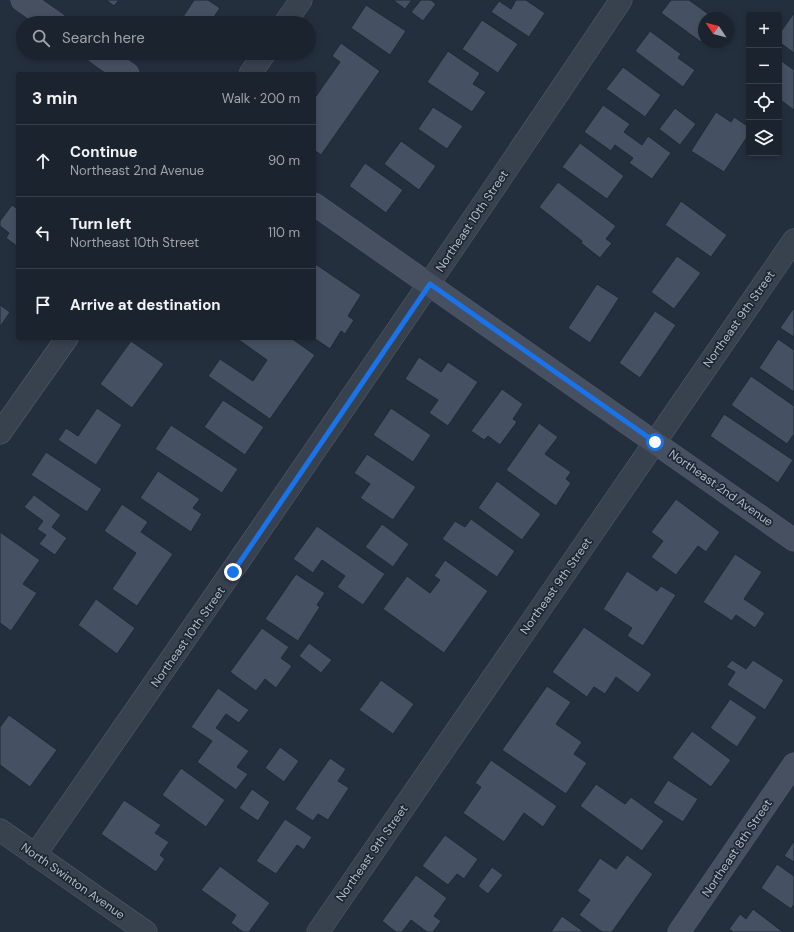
<!DOCTYPE html>
<meta charset="utf-8">
<style>
body{margin:0;font-family:"DM Sans",sans-serif;background:#282f3a;color:#f1f3f6}
.controls{position:absolute;right:12px;top:12px;display:grid;overflow:hidden;border-radius:4px;box-shadow:0 2px 6px #0003}
.controls button{width:36px;height:36px;display:grid;place-items:center;padding:0;border:0;border-bottom:1px solid #39404a;background:#1b232e;color:#f1f3f6;font:20px sans-serif}
.compass{position:absolute;left:698px;top:12px;width:36px;height:36px;border-radius:50%;background:#1b232e;box-shadow:0 2px 6px #0003;rotate:305deg}
.stop{position:absolute;width:12px;height:12px;margin:-9px;border:3px solid #1a73e8;border-radius:50%;background:#fff}
.stop.end{background:#1a73e8;border-color:#fff;box-shadow:0 1px 4px #0008}
.list{margin:0;padding:0;list-style:none}
h2{display:flex;justify-content:space-between;align-items:center;height:52px;margin:0;padding:0 16px;font-size:17px}
h2 small{font-size:13px;font-weight:400;color:#a0a4aa}
.list li{display:grid;grid-template-columns:26px 1fr auto;gap:12px;align-items:center;box-sizing:border-box;height:72px;padding:0 16px;border-top:1px solid #39404a}
.list b{display:block;font-size:15px;white-space:nowrap}
.list p{margin:0;font-size:13px;white-space:nowrap;color:#a0a4aa}
.list em{font-size:13px;font-style:normal;color:#a0a4aa}
.icon{flex:none;width:22px;height:22px;fill:none;stroke:currentColor;stroke-width:2;stroke-linecap:round;stroke-linejoin:round}
.map{position:relative;flex:none;width:794px;height:932px;overflow:hidden}
.search{position:absolute;background:#1b232e;box-shadow:0 2px 6px #0003;left:16px;top:16px;width:300px;height:44px;display:flex;align-items:center;gap:10px;box-sizing:border-box;padding:0 14px;border-radius:22px;color:#a0a4aa;font-size:15px}
.panel{position:absolute;background:#1b232e;box-shadow:0 2px 6px #0003;left:16px;top:72px;width:300px;height:268px;border-radius:4px}
.map>svg:first-child{display:block}
.building{fill:#455162;stroke:#1f2835}
.lines{fill:none;stroke-linecap:round;stroke-linejoin:round}
.street-casing{stroke:#565f6c;stroke-width:23}
.secondary-casing{stroke:#565f6c;stroke-width:23}
.street{stroke:#38414e;stroke-width:22}
.secondary{stroke:#465061;stroke-width:22}
.route{stroke:#1a73e8;stroke-width:5}
.labels{text-anchor:middle;stroke-width:3.5;stroke-linejoin:round;paint-order:stroke}
.street-label{font-size:12px;fill:#b4bcc9;stroke:#1d2633}
</style>
<div class="map">
<svg width="794" height="932" viewBox="0 0 794 932">
<rect width="100%" height="100%" fill="#242f3e"/>
<!-- building -->
<path class="building" d="M 106,0 L 119,0 L 114,6 Z
M 194,0 L 208,0 L 220,8 L 210,23 L 179,23 Z
M 393,0 L 412,0 L 405,9 Z
M 421,0 L 431,0 L 436,4 L 423,21 L 411,12 Z
M 516,0 L 526,0 L 545,13 L 529,37 L 491,12 L 499,1 L 511,9 Z
M 671,0 L 689,0 L 714,18 L 704,18 L 704,38 L 701,42 L 661,13 Z
M 366,5 L 406,31 L 390,55 L 351,28 Z
M 794,13 L 794,53 L 779,42 L 779,34 Z
M 482,20 L 518,44 L 498,73 L 462,49 Z
M 650,31 L 681,54 L 678,58 L 695,70 L 683,87 L 635,51 Z
M 341,43 L 380,71 L 321,155 L 314,150 L 314,99 L 340,62 L 332,56 Z
M 448,51 L 480,73 L 473,84 L 486,92 L 472,112 L 427,82 Z
M 190,53 L 208,53 L 202,61 Z
M 779,59 L 794,70 L 794,110 L 779,99 Z
M 623,67 L 661,95 L 645,117 L 606,89 Z
M 603,105 L 630,124 L 624,132 L 642,145 L 648,136 L 671,153 L 652,179 L 629,163 L 633,158 L 615,145 L 611,151 L 584,132 Z
M 433,107 L 463,126 L 447,149 L 418,129 Z
M 675,108 L 696,124 L 680,145 L 659,129 Z
M 716,112 L 731,122 L 734,117 L 749,127 L 749,134 L 724,172 L 691,151 Z
M 401,141 L 436,166 L 419,190 L 384,164 Z
M 580,143 L 624,176 L 607,199 L 562,167 Z
M 365,163 L 403,190 L 386,213 L 349,186 Z
M 558,182 L 616,226 L 606,239 L 612,243 L 600,258 L 581,243 L 582,241 L 539,207 Z
M 681,201 L 727,235 L 711,257 L 665,225 Z
M 12,205 L 18,209 L 18,247 L 6,238 L 9,233 L 0,226 L 0,221 Z
M 677,256 L 701,273 L 674,309 L 651,292 Z
M 314,263 L 361,295 L 348,316 L 354,320 L 345,334 L 341,331 L 330,349 L 314,338 Z
M 597,284 L 619,298 L 590,343 L 568,328 Z
M 0,305 L 10,312 L 0,327 Z
M 793,309 L 794,309 L 794,337 L 780,328 Z
M 655,311 L 676,325 L 640,378 L 619,363 Z
M 236,338 L 291,338 L 315,355 L 270,419 L 208,376 L 220,359 L 253,381 L 267,360 Z
M 778,339 L 794,350 L 794,392 L 759,368 Z
M 131,341 L 164,364 L 132,408 L 100,384 Z
M 419,357 L 441,372 L 448,362 L 478,382 L 448,426 L 429,413 L 438,400 L 405,379 Z
M 751,376 L 794,406 L 794,434 L 787,444 L 731,405 Z
M 502,389 L 523,404 L 513,419 L 517,422 L 500,445 L 488,436 L 484,440 L 471,431 Z
M 223,400 L 264,427 L 245,455 L 204,427 Z
M 97,408 L 122,425 L 96,465 L 58,440 L 66,428 L 78,436 Z
M 391,408 L 431,435 L 413,462 L 373,435 Z
M 724,414 L 793,460 L 778,483 L 710,436 Z
M 539,423 L 558,437 L 545,454 L 571,472 L 566,479 L 571,483 L 556,506 L 506,470 Z
M 171,425 L 238,469 L 222,493 L 155,449 Z
M 46,452 L 102,489 L 87,512 L 31,475 Z
M 367,454 L 416,487 L 393,520 L 360,498 L 370,484 L 354,473 Z
M 158,471 L 200,499 L 193,508 L 202,514 L 191,532 L 140,498 Z
M 497,481 L 541,514 L 522,540 L 478,508 Z
M 34,495 L 61,515 L 52,527 L 67,538 L 55,555 L 39,544 L 46,535 L 37,529 L 43,521 L 24,507 Z
M 676,499 L 720,532 L 706,552 L 698,546 L 676,575 L 651,557 L 663,541 L 651,532 Z
M 122,504 L 148,522 L 141,532 L 173,554 L 137,606 L 112,589 L 136,553 L 104,531 Z
M 471,519 L 515,551 L 497,577 L 442,539 L 455,521 L 465,527 Z
M 382,524 L 409,544 L 393,567 L 365,547 Z
M 317,526 L 385,574 L 363,605 L 337,587 L 345,576 L 322,560 L 313,573 L 293,559 Z
M 0,532 L 40,560 L 23,584 L 37,593 L 11,631 L 0,623 Z
M 735,554 L 762,572 L 744,599 L 765,613 L 755,628 L 736,615 L 732,621 L 703,602 Z
M 445,560 L 488,591 L 444,653 L 383,609 L 407,576 L 430,593 L 440,580 L 434,576 Z
M 627,571 L 657,591 L 661,586 L 676,595 L 643,646 L 627,636 L 632,628 L 603,609 Z
M 296,574 L 325,593 L 317,605 L 320,607 L 298,641 L 265,619 Z
M 96,599 L 135,628 L 117,654 L 78,625 Z
M 584,627 L 652,674 L 638,693 L 616,677 L 605,694 L 594,687 L 587,697 L 552,672 Z
M 262,628 L 289,647 L 281,658 L 292,666 L 276,688 L 265,679 L 256,691 L 230,672 Z
M 309,643 L 332,660 L 321,673 L 299,656 Z
M 732,660 L 746,669 L 753,660 L 784,680 L 765,710 L 727,685 L 735,672 L 726,667 Z
M 381,680 L 414,704 L 393,734 L 359,710 Z
M 547,686 L 571,702 L 556,724 L 582,742 L 574,754 L 587,763 L 566,794 L 502,750 Z
M 218,688 L 249,710 L 239,723 L 226,714 L 216,728 L 249,751 L 237,767 L 248,774 L 236,790 L 197,762 L 212,741 L 191,727 Z
M 730,699 L 757,717 L 737,747 L 710,728 Z
M 9,715 L 57,750 L 30,787 L 0,765 L 0,727 Z
M 692,731 L 731,760 L 711,787 L 672,758 Z
M 280,747 L 299,761 L 284,782 L 265,768 Z
M 330,758 L 346,769 L 338,781 L 349,788 L 328,820 L 318,814 L 313,821 L 295,809 Z
M 491,760 L 557,806 L 543,827 L 524,813 L 504,842 L 463,813 L 481,787 L 475,783 Z
M 181,768 L 225,800 L 206,827 L 162,795 Z
M 668,780 L 698,799 L 683,822 L 653,803 Z
M 596,784 L 625,804 L 631,797 L 664,821 L 642,851 L 580,806 Z
M 252,789 L 270,802 L 258,821 L 239,808 Z
M 124,800 L 161,825 L 155,833 L 169,842 L 160,855 L 165,859 L 156,872 L 101,834 Z
M 285,819 L 312,837 L 304,850 L 297,845 L 276,874 L 256,861 Z
M 445,835 L 478,859 L 464,879 L 457,874 L 448,885 L 422,866 Z
M 794,841 L 794,862 L 784,856 Z
M 627,855 L 653,874 L 612,932 L 602,932 L 579,915 L 590,900 L 577,891 L 600,858 L 616,869 Z
M 777,864 L 794,876 L 794,904 L 791,909 L 761,888 Z
M 220,866 L 270,903 L 249,932 L 243,932 L 231,923 L 236,915 L 201,890 Z
M 492,867 L 503,875 L 488,894 L 478,886 Z
M 416,875 L 447,898 L 434,916 L 441,921 L 433,932 L 427,932 L 411,920 L 402,932 L 396,932 L 382,921 Z
M 753,909 L 783,932 L 733,932 L 729,929 L 740,914 L 746,919 Z
M 562,916 L 584,932 L 551,932 Z"/>
<g class="lines">
<!-- street casing -->
<g class="street-casing">
<path id="street" d="M 285,23 L 301,0
M 250,74 L 265,53
M 0,433 L 67,338
M 0,830 L 146,932
M 35,855 C 233,571 428,287 621,0
M 318,932 L 794,240"/>
</g>
<!-- secondary casing -->
<g class="secondary-casing">
<path id="secondary" d="M 22,0 L 55,23
M 98,53 L 128,74
M 314,204 L 794,540
M 679,932 L 794,764"/>
</g>
<!-- street -->
<use href="#street" class="street"/>
<!-- secondary -->
<use href="#secondary" class="secondary"/>
</g>
<g class="lines">
<!-- route -->
<path class="route" d="M 233,572 L 430,284 L 655,442"/>
</g>
<g class="labels">
<!-- street labels -->
<g class="street-label">
<text transform="translate(472 221) rotate(-56)" y="4">Northeast 10th Street</text>
<text transform="translate(739 319) rotate(-55)" y="4">Northeast 9th Street</text>
<text transform="translate(721 488) rotate(35)" y="4">Northeast 2nd Avenue</text>
<text transform="translate(556 586) rotate(-55)" y="4">Northeast 9th Street</text>
<text transform="translate(188 637) rotate(-55)" y="4">Northeast 10th Street</text>
<text transform="translate(737 848) rotate(-56)" y="4">Northeast 8th Street</text>
<text transform="translate(372 853) rotate(-55)" y="4">Northeast 9th Street</text>
<text transform="translate(73 881) rotate(35)" y="4">North Swinton Avenue</text>
</g>
</g>
</svg>
<div class="controls">
<button>+</button>
<button>−</button>
<button><svg class="icon" aria-label="locate" viewBox="0 0 24 24"><circle cx="12" cy="12" r="6"/><path d="M12 2v4M12 18v4M2 12h4M18 12h4"/></svg></button>
<button><svg class="icon" aria-label="layers" viewBox="0 0 24 24"><path d="M12 4l9 5-9 5-9-5zM3 14l9 5 9-5"/></svg></button>
</div>
<svg class="compass" viewBox="-18 -18 36 36"><path d="M0-13l5 13h-10z" fill="#e53935"/><path d="M0 13l5-13h-10z" fill="#a0a4aa"/></svg>
<div class="stop" style="left:655px;top:442px"></div>
<div class="stop end" style="left:233px;top:572px"></div>
<div class="search"><svg class="icon" aria-label="search" viewBox="0 0 24 24"><circle cx="10" cy="10" r="6"/><path d="M15 15l6 6"/></svg>Search here</div>
<section class="panel">
<h2>3 min<small>Walk · 200 m</small></h2>
<ul class="list">
<li><svg class="icon" aria-label="ahead" viewBox="0 0 24 24"><path d="M12 20V5M6 11l6-6 6 6"/></svg><div><b>Continue</b><p>Northeast 2nd Avenue</p></div><em>90 m</em></li>
<li><svg class="icon" aria-label="left" viewBox="0 0 24 24"><path d="M17 20v-9H6M10 6l-5 5 5 5"/></svg><div><b>Turn left</b><p>Northeast 10th Street</p></div><em>110 m</em></li>
<li><svg class="icon" aria-label="arrive" viewBox="0 0 24 24"><path d="M6 21V4h12l-3 4 3 4H6"/></svg><div><b>Arrive at destination</b></div></li>
</ul>
</section>
</div>
